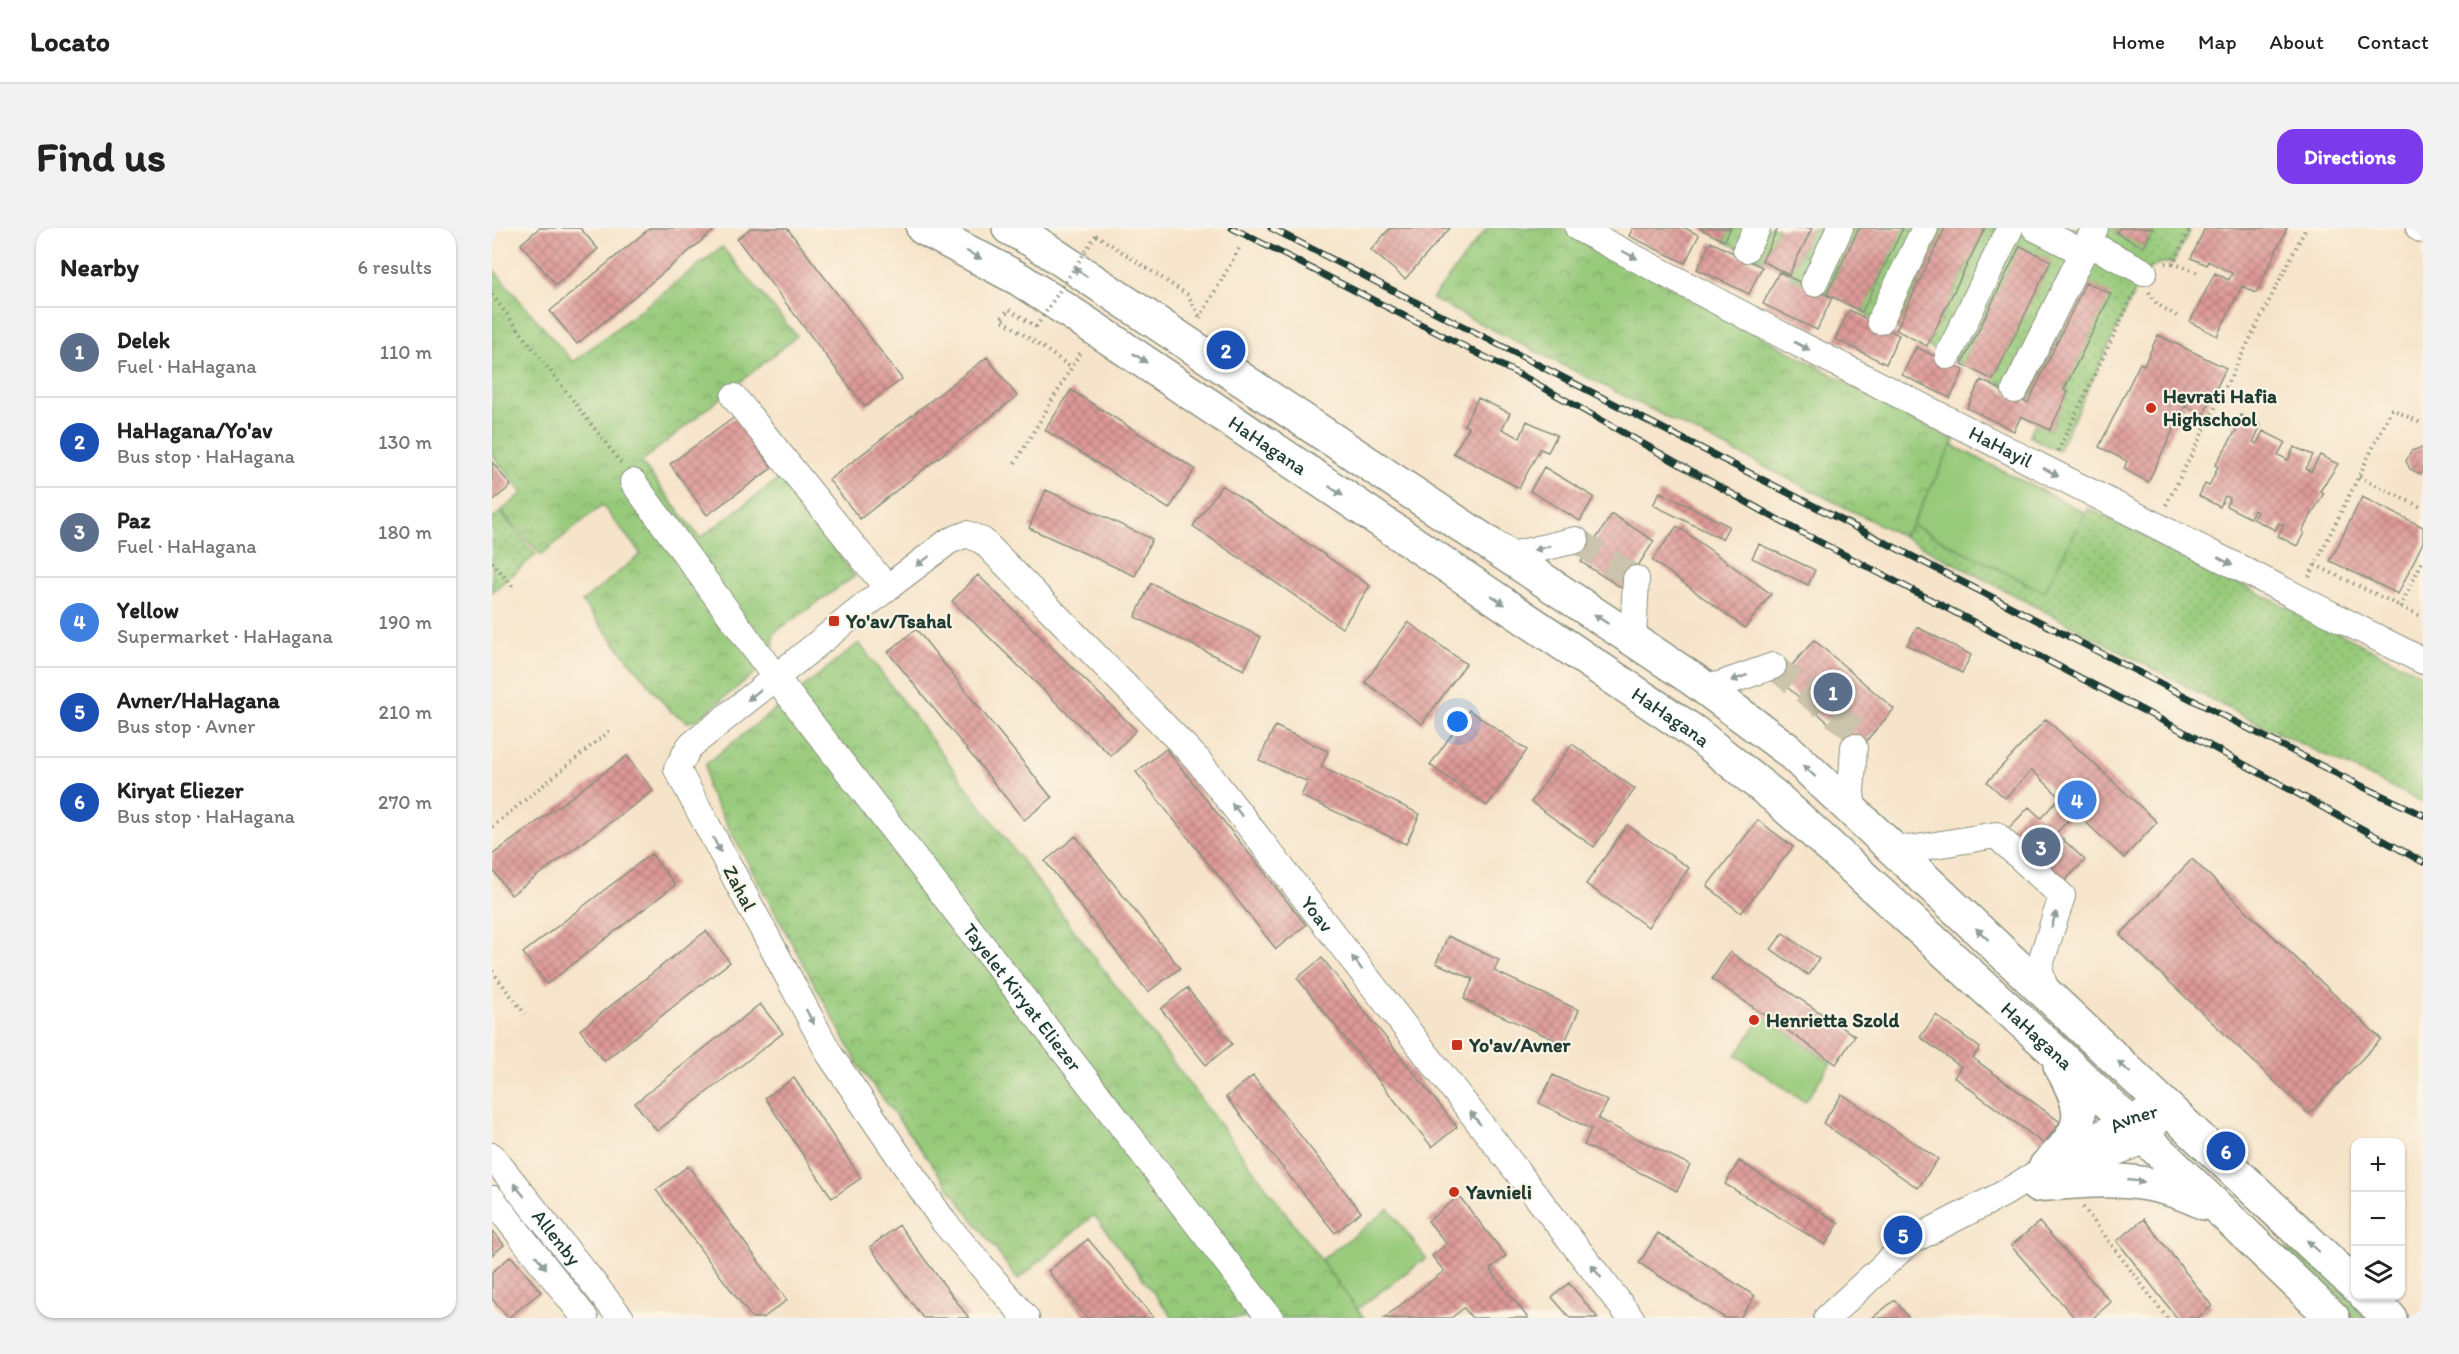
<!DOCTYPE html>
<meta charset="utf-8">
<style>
body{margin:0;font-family:Itim,sans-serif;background:#f2f2f2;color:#222}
.controls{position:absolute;right:18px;bottom:18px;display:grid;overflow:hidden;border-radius:12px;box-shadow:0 2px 4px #0004}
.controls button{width:54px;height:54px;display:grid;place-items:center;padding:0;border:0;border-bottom:2px solid #e0e0e0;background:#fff;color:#222;font:30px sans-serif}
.you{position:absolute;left:966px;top:494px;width:21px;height:21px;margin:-15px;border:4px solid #fff;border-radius:50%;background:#1a73e8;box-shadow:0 0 0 9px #1a73e833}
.badge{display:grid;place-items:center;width:39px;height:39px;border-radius:50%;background:#7c3aed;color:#fff;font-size:20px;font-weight:700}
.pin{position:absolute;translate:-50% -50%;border:3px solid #fff;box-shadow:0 2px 6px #0006}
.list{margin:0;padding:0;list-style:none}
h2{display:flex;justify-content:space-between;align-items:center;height:78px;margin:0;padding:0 24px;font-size:26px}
h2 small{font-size:20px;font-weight:400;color:#767676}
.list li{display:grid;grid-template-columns:39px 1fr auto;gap:18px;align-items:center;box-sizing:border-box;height:90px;padding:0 24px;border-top:2px solid #e0e0e0}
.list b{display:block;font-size:22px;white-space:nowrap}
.list p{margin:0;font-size:20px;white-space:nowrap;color:#767676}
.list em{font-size:20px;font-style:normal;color:#767676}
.icon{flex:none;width:33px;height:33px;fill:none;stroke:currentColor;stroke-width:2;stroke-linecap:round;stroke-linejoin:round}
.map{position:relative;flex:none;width:1931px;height:1090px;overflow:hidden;border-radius:18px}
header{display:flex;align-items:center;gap:36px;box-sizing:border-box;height:84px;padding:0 30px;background:#fff;border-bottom:2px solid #e0e0e0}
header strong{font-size:28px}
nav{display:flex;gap:33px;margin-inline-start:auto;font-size:21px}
.intro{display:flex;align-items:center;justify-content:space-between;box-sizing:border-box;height:144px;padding:0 36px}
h1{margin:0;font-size:42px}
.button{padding:15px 27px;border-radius:18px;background:#7c3aed;color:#fff;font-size:21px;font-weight:700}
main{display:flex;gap:36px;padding:0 36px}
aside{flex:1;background:#fff;border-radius:18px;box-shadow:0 2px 4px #0004}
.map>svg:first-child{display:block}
.grass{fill:url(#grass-dots);stroke:#5c8458;stroke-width:1.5}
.park{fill:url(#park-crowns);stroke:#5c8458;stroke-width:1.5}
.pitch{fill:#98ca7b;stroke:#5c8458;stroke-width:1.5}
.building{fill:url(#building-cross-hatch)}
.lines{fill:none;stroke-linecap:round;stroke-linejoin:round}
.minor-tunnel{stroke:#cbc3ac;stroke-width:26;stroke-dasharray:26 13;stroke-linecap:butt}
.minor-casing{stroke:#8a907f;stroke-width:28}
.highway-casing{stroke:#8a907f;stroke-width:36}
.path{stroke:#8a907f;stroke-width:4;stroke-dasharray:1.5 4.5;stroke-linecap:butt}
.minor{stroke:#fff;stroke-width:26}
.highway{stroke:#fff;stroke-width:33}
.rail-casing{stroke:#1f3d34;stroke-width:7}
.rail{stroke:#fcf5e5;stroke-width:4.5;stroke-dasharray:14;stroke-linecap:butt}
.path-bridge{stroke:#8a907f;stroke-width:4;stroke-dasharray:1.5 4.5;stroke-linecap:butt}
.oneway{fill:#8f9e9a}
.poi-dot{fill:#c8321e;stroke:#fcf5e5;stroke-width:2}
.labels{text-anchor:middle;stroke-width:4.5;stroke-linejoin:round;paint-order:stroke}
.poi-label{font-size:20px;font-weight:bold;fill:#1f3d34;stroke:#fcf5e5;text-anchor:start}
.street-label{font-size:20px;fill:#1f3d34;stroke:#fcf5e5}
</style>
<header>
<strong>Locato</strong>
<nav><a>Home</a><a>Map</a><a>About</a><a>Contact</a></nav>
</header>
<div class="intro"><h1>Find us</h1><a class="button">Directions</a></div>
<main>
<aside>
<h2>Nearby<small>6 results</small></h2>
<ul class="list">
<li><span class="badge" style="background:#5c6f8a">1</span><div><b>Delek</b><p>Fuel · HaHagana</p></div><em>110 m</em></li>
<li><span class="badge" style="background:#1a4fb4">2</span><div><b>HaHagana/Yo'av</b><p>Bus stop · HaHagana</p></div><em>130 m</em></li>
<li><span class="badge" style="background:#5c6f8a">3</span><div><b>Paz</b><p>Fuel · HaHagana</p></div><em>180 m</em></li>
<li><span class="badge" style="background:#3f7fe0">4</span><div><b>Yellow</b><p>Supermarket · HaHagana</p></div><em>190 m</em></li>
<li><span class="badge" style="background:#1a4fb4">5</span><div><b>Avner/HaHagana</b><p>Bus stop · Avner</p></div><em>210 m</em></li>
<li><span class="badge" style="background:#1a4fb4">6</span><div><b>Kiryat Eliezer</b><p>Bus stop · HaHagana</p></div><em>270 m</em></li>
</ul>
</aside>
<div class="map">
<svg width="1931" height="1090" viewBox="0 0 1931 1090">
<defs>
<pattern id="grass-dots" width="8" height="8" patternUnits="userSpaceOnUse" patternTransform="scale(1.5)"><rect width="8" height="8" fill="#98ca7b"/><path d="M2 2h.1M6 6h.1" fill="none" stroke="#7ba566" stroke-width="1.8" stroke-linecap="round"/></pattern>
<pattern id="park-crowns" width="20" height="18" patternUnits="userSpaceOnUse" patternTransform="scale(1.5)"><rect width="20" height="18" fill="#98ca7b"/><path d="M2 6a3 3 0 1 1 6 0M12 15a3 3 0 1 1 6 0" fill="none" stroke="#7ba566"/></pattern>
<pattern id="building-cross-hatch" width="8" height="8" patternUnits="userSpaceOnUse" patternTransform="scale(1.5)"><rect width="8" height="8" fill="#de9997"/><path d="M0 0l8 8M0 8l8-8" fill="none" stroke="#b37e7c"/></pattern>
</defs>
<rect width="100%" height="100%" fill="#fcf5e5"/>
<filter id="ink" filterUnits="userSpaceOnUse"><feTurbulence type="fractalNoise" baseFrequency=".0167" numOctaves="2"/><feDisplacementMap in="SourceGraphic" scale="12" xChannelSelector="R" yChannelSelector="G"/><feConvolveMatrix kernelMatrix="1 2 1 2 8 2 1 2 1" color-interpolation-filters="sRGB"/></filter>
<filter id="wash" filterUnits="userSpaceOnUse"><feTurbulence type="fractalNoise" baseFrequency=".008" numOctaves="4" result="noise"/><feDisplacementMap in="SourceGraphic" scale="24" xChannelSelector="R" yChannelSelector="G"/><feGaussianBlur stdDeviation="1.35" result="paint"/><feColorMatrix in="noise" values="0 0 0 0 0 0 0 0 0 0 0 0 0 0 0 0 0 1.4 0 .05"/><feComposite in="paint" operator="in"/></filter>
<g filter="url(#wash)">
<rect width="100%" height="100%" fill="#f6e4ca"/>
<!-- grass -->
<path class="grass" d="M 1239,0 L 1286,0 L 1270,33 L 1232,13 Z
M 1320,0 L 1367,0 L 1335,66 L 1297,47 Z
M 1411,0 L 1453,0 L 1404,102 L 1370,84 Z
M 1493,0 L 1627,0 L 1624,5 L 1652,18 L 1661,0 L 1699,0 L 1681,35 L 1668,35 L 1652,44 L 1566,223 L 1537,208 L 1543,195 L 1558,202 L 1576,164 L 1572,162 L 1618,66 L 1594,54 L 1537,171 L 1501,152 L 1558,33 L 1528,18 L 1470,136 L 1435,118 Z
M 1460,217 L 1593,285 L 1596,280 L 1931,447 L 1931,574 L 1751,488 L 1410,308 L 1420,297 Z
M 8,284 L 44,327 L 0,364 L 0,291 Z
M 1790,1020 L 1805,1025 L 1881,1090 L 1862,1090 Z"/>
<!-- park -->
<path class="park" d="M 995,0 L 1069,0 L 1463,213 L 1420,297 L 1410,308 L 940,71 Z
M 230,19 L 305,108 L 149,234 L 208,310 L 288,250 L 363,348 L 282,405 L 281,430 L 205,492 L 196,494 L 178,483 L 90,374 L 149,326 L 110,277 L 49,327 L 9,283 L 31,265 L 0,226 L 0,40 L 81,134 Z
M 367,415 L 823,1024 L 872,1090 L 681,1090 L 602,987 L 526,1052 L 369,841 L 215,560 L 214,536 Z"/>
<!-- pitch -->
<path class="pitch" d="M 1460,217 L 1593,285 L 1552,364 L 1420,297 Z
M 1271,788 L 1339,835 L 1313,874 L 1244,827 Z
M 897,981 L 934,1030 L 865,1081 L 829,1032 Z"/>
<g id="blocks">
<!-- building -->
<path class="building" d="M 47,0 L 88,0 L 106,21 L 64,57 L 29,16 Z
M 158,0 L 225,0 L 85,116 L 58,83 Z
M 259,0 L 295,0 L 410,151 L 373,179 L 245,11 Z
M 898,0 L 958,0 L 913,51 L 879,22 Z
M 1141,0 L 1193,0 L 1207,7 L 1193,35 L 1137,8 Z
M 1207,0 L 1239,0 L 1232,13 Z
M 1286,0 L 1320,0 L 1297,47 L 1270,33 Z
M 1367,0 L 1411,0 L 1370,84 L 1335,66 Z
M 1453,0 L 1493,0 L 1435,118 L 1404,102 Z
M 1627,0 L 1661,0 L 1652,19 L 1624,5 Z
M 1713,0 L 1795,0 L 1764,65 L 1750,58 L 1725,108 L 1698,94 L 1723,45 L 1737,52 L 1740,45 L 1716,33 L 1715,37 L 1699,30 Z
M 1219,14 L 1270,39 L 1257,66 L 1205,41 Z
M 1528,18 L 1559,33 L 1501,152 L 1470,136 Z
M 1287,44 L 1340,70 L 1325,102 L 1271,76 Z
M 1594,54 L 1619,66 L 1572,162 L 1576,164 L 1558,202 L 1529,188 L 1522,203 L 1475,180 L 1489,152 L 1536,175 Z
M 1357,82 L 1407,107 L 1394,136 L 1343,111 Z
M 1666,107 L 1734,140 L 1712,186 L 1693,178 L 1656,254 L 1632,241 L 1635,233 L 1607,219 L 1648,135 L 1652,137 Z
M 1424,119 L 1472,142 L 1458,170 L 1410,147 Z
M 495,129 L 525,168 L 368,291 L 337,252 Z
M 579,162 L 703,241 L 677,281 L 553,202 Z
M 986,170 L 1018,185 L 1010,201 L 1028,210 L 1035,193 L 1065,207 L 1056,224 L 1048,221 L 1027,260 L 961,225 L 977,200 L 972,197 Z
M 1748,187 L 1769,197 L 1761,214 L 1765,216 L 1771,203 L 1793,214 L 1786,227 L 1796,232 L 1802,219 L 1821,227 L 1814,241 L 1819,244 L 1828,227 L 1846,236 L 1828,263 L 1832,265 L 1810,303 L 1812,305 L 1805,318 L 1786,308 L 1792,297 L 1787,295 L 1783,302 L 1761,291 L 1765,284 L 1762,282 L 1758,290 L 1734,278 L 1738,270 L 1733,268 L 1728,279 L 1707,268 L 1713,256 L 1717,258 L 1726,239 L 1723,237 L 1745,201 L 1741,199 Z
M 243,189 L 280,240 L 215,287 L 178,236 Z
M 1928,220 L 1931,221 L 1931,244 L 1928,246 L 1918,241 L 1914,233 L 1919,223 Z
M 0,234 L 19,258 L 0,273 Z
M 1052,239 L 1102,269 L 1088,293 L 1038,263 Z
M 730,257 L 878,358 L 850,400 L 701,298 Z
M 554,262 L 660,311 L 643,348 L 537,300 Z
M 1168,264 L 1237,298 L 1230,311 L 1161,277 Z
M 1870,269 L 1931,299 L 1931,314 L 1906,366 L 1838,333 Z
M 1120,286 L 1162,313 L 1131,361 L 1089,334 Z
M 1185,298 L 1279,366 L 1253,400 L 1160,332 Z
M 1267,316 L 1323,342 L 1316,357 L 1260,330 Z
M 486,347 L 644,502 L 619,528 L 460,373 Z
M 659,355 L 769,409 L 752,442 L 643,389 Z
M 916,394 L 974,436 L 930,496 L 873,454 Z
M 1425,399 L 1479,427 L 1470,445 L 1415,417 Z
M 424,401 L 560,570 L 532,592 L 396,424 Z
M 1322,412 L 1402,481 L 1367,521 L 1287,452 Z
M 977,482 L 1035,522 L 995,578 L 938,537 Z
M 1554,491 L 1665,594 L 1632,630 L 1584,585 L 1564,605 L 1593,632 L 1569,657 L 1513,604 L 1537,579 L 1549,590 L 1568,569 L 1540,542 L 1513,570 L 1495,554 Z
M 783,498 L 836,523 L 829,539 L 928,586 L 914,616 L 809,568 L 816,554 L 767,532 Z
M 1080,516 L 1143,561 L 1102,619 L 1039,574 Z
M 674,521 L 814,697 L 784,721 L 644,544 Z
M 135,528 L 161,563 L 19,667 L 0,641 L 0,627 Z
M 1266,592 L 1301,619 L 1249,685 L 1215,658 Z
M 1135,597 L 1197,640 L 1156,699 L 1094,656 Z
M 584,608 L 688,740 L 656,764 L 553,633 Z
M 159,626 L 183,657 L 55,756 L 31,725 Z
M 1700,631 L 1889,811 L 1817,886 L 1628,707 Z
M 214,703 L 238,734 L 112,833 L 88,802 Z
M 1291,705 L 1327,731 L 1316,747 L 1279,721 Z
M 956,708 L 1007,732 L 1002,743 L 1087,782 L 1072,816 L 972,771 L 981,751 L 944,735 Z
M 1238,724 L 1363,808 L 1344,836 L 1220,751 Z
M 830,730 L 965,899 L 940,919 L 805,750 Z
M 695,760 L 740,816 L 714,837 L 669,781 Z
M 268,776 L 291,805 L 165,903 L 143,875 Z
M 1444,787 L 1488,820 L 1481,830 L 1568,894 L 1552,916 L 1462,849 L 1469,839 L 1428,809 Z
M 1061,847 L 1116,873 L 1106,891 L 1198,937 L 1185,963 L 1092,917 L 1099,901 L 1047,875 Z
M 761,848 L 869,984 L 843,1005 L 734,869 Z
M 302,850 L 369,950 L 340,970 L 273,870 Z
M 1350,866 L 1446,931 L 1426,960 L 1331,895 Z
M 1247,933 L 1347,995 L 1333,1017 L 1233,956 Z
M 196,938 L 295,1072 L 271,1090 L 260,1090 L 164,962 Z
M 967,968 L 1014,1028 L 998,1041 L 1036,1090 L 980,1090 L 972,1080 L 959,1090 L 892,1090 L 952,1043 L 940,1028 L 955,1016 L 936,993 Z
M 1652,991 L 1720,1078 L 1705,1090 L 1685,1090 L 1625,1013 Z
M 1547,994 L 1619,1074 L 1601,1090 L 1583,1090 L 1519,1018 Z
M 407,997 L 477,1090 L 431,1090 L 378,1019 Z
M 0,1002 L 12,1017 L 0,1027 Z
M 1166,1005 L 1263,1068 L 1248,1090 L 1233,1090 L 1147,1035 Z
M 596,1011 L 662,1090 L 595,1090 L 556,1043 Z
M 19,1028 L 49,1064 L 16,1090 L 0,1071 L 0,1044 Z
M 1077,1055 L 1106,1090 L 1078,1090 L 1060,1069 Z
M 1403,1072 L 1417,1090 L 1380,1090 Z"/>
</g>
</g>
<g filter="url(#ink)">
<use href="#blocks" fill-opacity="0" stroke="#8a907f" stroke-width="1.5"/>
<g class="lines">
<!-- minor-tunnel -->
<path class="minor-tunnel" d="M 1084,312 L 1144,351
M 1281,438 L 1363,503 L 1362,519"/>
<!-- minor casing -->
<g class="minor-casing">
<g id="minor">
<path id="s1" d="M 1086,0 L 1307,116 L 1931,433"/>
<path d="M 1543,0 L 1590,24 L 1604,19 L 1652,44"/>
<path d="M 1927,0 L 1931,2"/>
<path d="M 1254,21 L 1265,0"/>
<path d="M 1322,55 L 1348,0"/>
<path d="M 1388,93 L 1433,0"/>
<path d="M 1456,128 L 1518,0"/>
<path d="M 1523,162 L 1603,0"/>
<path d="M 242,169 L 395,360"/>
<path id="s2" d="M 141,254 L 284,450 L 778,1090"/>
<path d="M 1016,328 L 1084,312"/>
<path d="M 1141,412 L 1144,351"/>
<path d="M 1211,459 L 1227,457 L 1281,438"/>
<path d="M 1361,584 L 1359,564 L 1362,519"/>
<path d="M 1398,619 L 1419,621 L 1504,607 L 1570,668 L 1547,740 L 1555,767"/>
<path id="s3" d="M 0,928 L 129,1090"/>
<path d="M 1567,948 L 1644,916 L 1655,909 L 1663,897"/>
<path d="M 0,971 L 93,1090"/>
<path id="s4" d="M 534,1090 L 452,994 L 338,827 L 185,541 L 197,519 L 395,360 L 457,313 L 475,306 L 491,313 L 705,531 L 1139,1090"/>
<path id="s5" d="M 1335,1090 L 1417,1014 L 1511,966 L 1635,890 L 1674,880"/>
</g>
</g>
<!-- highway casing -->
<g class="highway-casing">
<g id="highway">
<path id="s6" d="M 431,0 L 527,51 L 608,104 L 1202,504 L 1282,568 L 1559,820 L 1841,1090"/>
<path d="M 517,0 L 543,14 L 1202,452 L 1296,522 L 1864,1058"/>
<path d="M 1554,938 C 1595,901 1595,884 1568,837"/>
<path d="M 1544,957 C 1606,952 1654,946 1712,975"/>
<path d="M 1874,1068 L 1898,1090"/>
</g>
</g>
<!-- path -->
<path class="path" d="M 604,7 L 696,67 L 708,89
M 1673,35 L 1681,35 L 1699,0
M 1681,35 L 1706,45
M 1657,64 L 1665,76 L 1688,90
M 0,67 L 129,235
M 708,90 L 748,19
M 544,99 L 517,81 L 509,91 L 579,139
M 1566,223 L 1642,65
M 523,235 L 590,122
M 1867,249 L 1931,280
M 1674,277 L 1814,0
M 0,334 L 22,360
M 1823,337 L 1931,389
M 1817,349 L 1900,181 L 1931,196
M 1908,379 L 1931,332
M 0,599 L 120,501
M 0,743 L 33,786
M 1591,979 L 1675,1090"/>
<!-- minor -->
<use href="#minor" class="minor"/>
<!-- highway -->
<use href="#highway" class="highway"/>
<!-- rail casing -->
<g class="rail-casing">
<path id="rail" d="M 740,0 L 1036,151 L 1299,299 L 1700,508 L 1931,634
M 779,0 L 1859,553 L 1931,587"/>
</g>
<!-- rail -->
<use href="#rail" class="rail"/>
<!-- path-bridge -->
<path class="path-bridge" d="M 544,99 L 604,7"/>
</g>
<!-- one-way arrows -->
<defs><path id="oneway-solid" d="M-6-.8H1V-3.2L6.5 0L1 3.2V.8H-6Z" transform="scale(1.5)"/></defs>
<g class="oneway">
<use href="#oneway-solid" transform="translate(482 27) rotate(28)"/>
<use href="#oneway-solid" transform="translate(1138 27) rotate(28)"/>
<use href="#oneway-solid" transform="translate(588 44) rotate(-146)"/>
<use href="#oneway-solid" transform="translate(1310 118) rotate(27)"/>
<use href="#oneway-solid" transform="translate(648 130) rotate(34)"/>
<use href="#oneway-solid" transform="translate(1559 244) rotate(27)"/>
<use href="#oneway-solid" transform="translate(844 263) rotate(34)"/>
<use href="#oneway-solid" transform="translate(1050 320) rotate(167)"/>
<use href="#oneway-solid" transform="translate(431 333) rotate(143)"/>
<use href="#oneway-solid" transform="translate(1733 333) rotate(28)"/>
<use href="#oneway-solid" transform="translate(1006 372) rotate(34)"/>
<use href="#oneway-solid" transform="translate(1109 391) rotate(-146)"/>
<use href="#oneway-solid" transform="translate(1247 450) rotate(160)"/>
<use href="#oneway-solid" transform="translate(262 467) rotate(141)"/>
<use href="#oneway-solid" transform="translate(1317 543) rotate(-137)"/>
<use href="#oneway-solid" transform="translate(745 582) rotate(-128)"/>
<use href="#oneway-solid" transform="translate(225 617) rotate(62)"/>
<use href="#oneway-solid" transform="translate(1562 691) rotate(-73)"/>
<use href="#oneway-solid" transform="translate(1490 706) rotate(-137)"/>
<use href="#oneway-solid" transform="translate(865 735) rotate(-127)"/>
<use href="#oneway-solid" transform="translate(318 789) rotate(62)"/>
<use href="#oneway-solid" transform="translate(1632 839) rotate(-137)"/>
<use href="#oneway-solid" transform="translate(983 890) rotate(-129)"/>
<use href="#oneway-solid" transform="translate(1644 953) rotate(6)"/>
<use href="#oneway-solid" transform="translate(27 962) rotate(-129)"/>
<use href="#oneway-solid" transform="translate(1821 1018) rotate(-137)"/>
<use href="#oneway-solid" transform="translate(49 1034) rotate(52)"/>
<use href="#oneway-solid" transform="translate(1104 1043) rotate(-127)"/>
</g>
</g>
<!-- markers -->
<g class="poi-dot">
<circle cx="1659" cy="180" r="6"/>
<rect x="336" y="387" width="12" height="12" rx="3"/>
<circle cx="1262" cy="792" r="6"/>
<rect x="959" y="811" width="12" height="12" rx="3"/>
<circle cx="962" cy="964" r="6"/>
</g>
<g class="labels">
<!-- poi labels -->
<g class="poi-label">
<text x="1671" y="175">Hevrati Hafia<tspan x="1671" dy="23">Highschool</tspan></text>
<text x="354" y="400">Yo'av/Tsahal</text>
<text x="1274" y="799">Henrietta Szold</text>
<text x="977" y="824">Yo'av/Avner</text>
<text x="974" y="971">Yavnieli</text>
</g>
<!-- street labels -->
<g class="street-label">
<text dy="7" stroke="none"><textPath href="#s6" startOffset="408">HaHagana</textPath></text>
<text dy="7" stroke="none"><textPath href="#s1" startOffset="476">HaHayil</textPath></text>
<text dy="7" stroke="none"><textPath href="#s6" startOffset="894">HaHagana</textPath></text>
<text transform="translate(248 660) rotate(62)" y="7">Zahal</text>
<text dy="7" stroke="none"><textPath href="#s4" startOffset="1548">Yoav</textPath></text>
<text dy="7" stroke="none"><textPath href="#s2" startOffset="646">Tayelet Kiryat Eliezer</textPath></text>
<text dy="7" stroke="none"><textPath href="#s6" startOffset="1380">HaHagana</textPath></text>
<text dy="7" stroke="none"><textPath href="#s5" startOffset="369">Avner</textPath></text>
<text dy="7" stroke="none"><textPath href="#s3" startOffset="104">Allenby</textPath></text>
</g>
</g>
</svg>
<div class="controls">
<button>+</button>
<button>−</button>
<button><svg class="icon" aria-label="layers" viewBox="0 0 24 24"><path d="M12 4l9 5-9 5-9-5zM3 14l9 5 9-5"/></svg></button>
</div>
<div class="you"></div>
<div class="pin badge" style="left:1341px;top:464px;background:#5c6f8a">1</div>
<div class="pin badge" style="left:734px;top:122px;background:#1a4fb4">2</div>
<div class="pin badge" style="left:1549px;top:619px;background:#5c6f8a">3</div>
<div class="pin badge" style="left:1585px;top:572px;background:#3f7fe0">4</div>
<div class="pin badge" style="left:1411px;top:1007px;background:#1a4fb4">5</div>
<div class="pin badge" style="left:1734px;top:923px;background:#1a4fb4">6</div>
</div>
</main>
